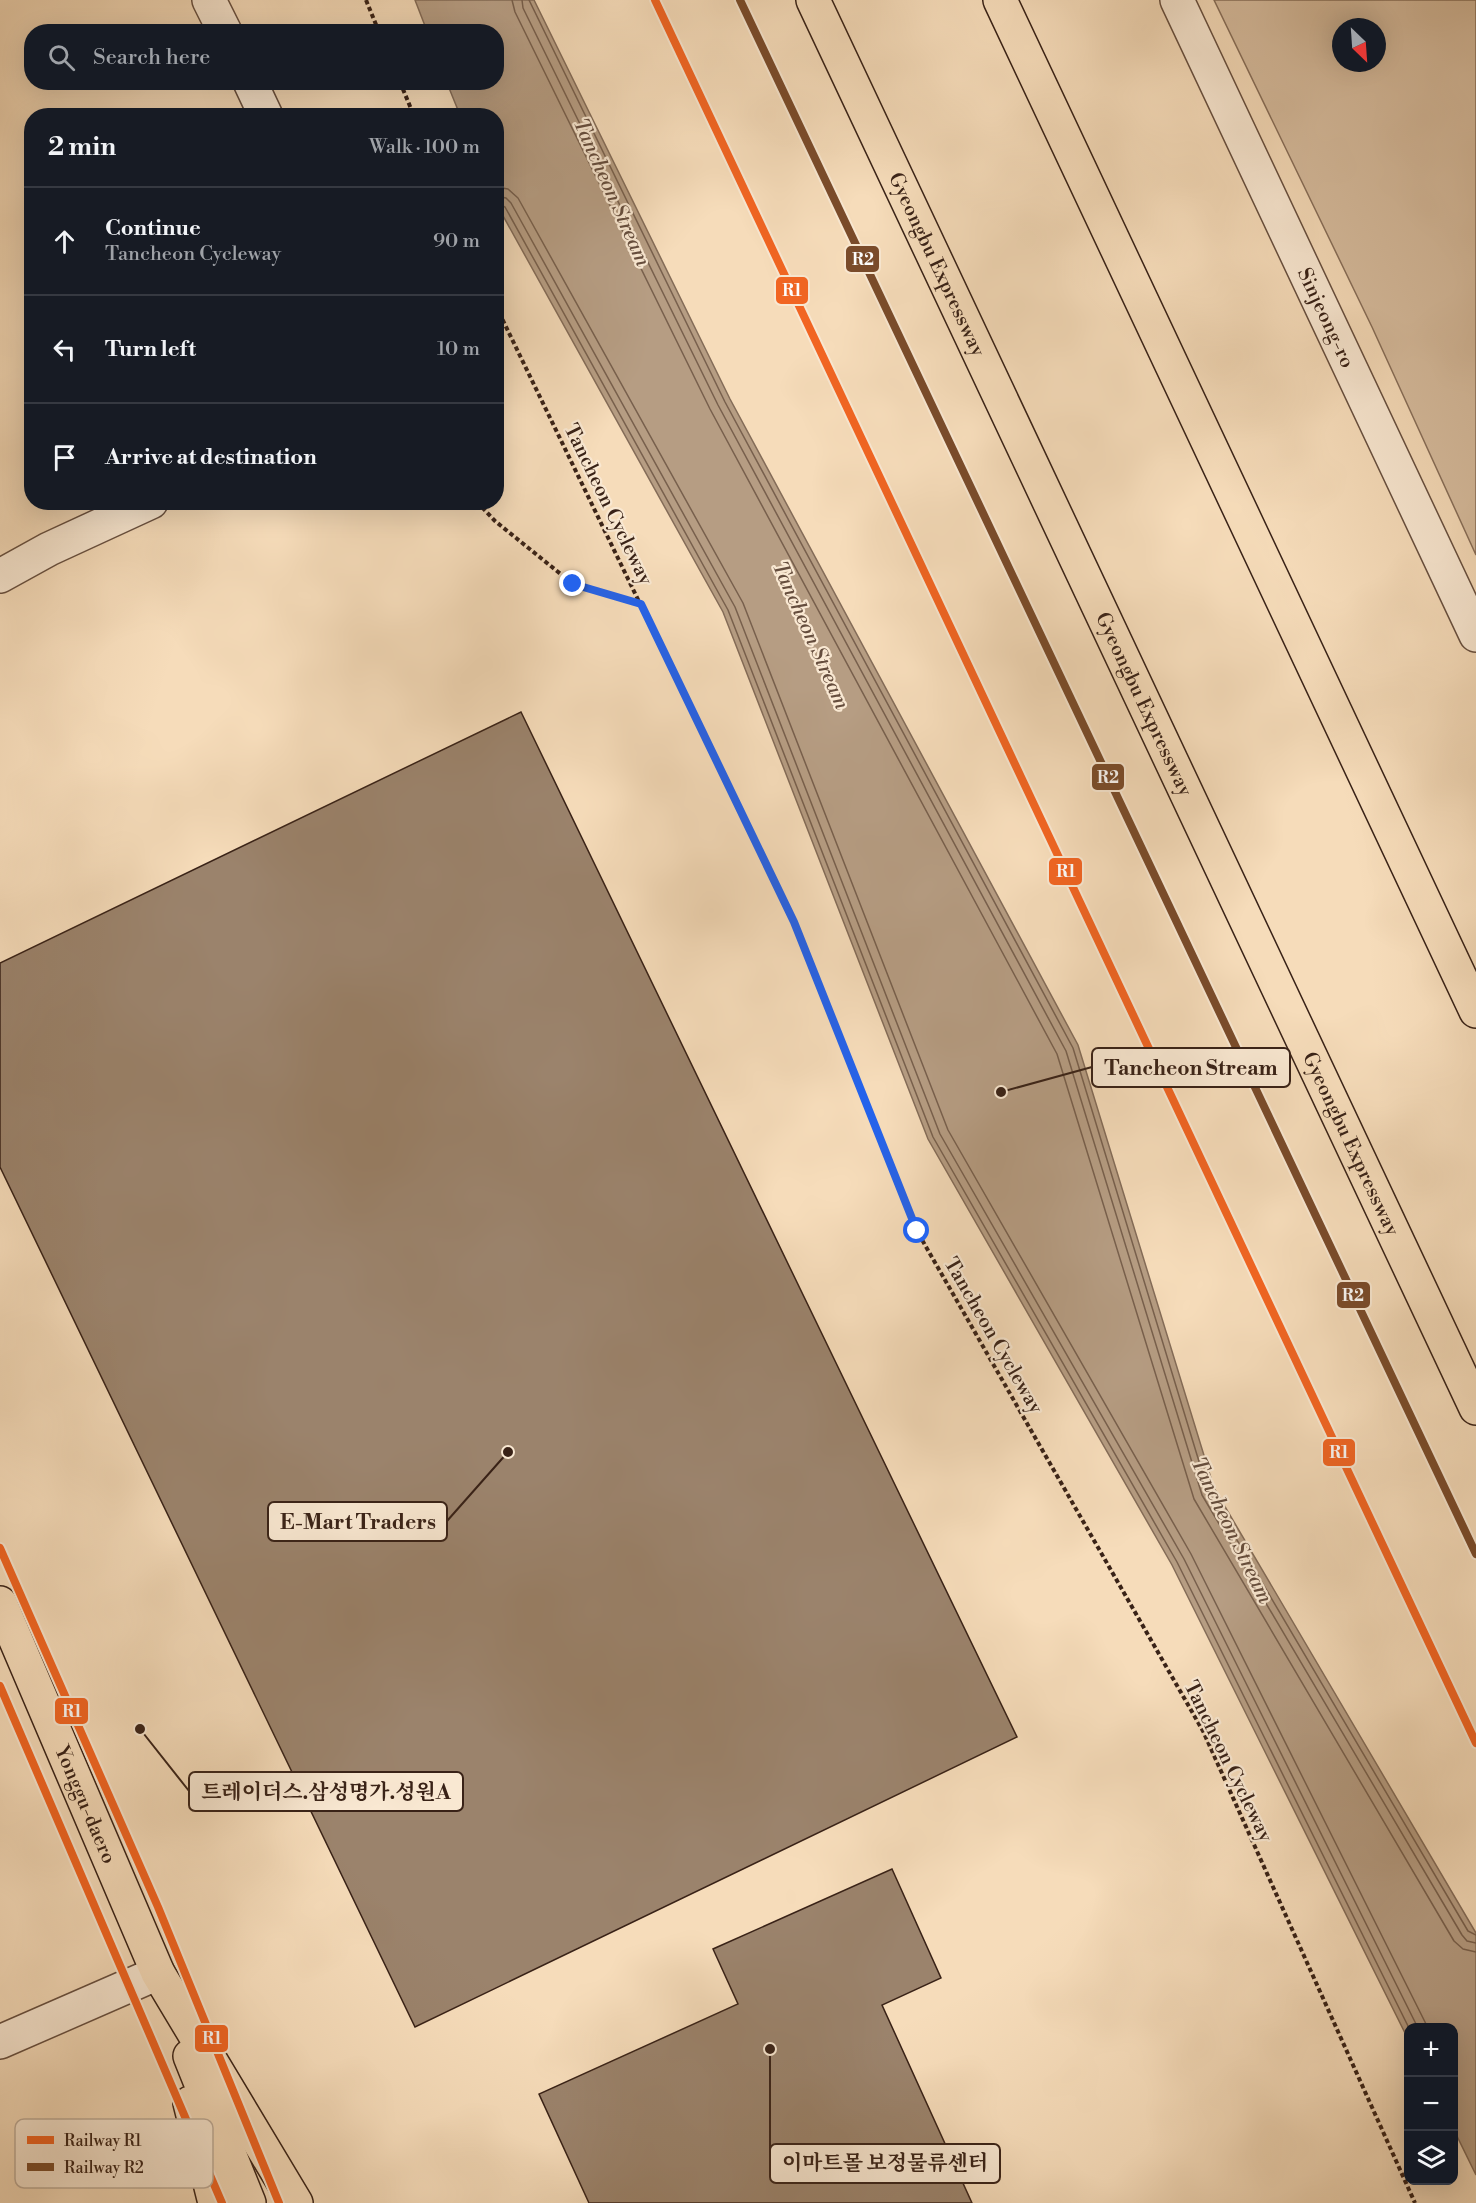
<!DOCTYPE html>
<meta charset="utf-8">
<style>
body{margin:0;font-family:"Libre Bodoni","Noto Serif KR",serif;background:#242831;color:#f1f3f6}
.controls{position:absolute;right:18px;bottom:18px;display:grid;overflow:hidden;border-radius:12px;box-shadow:0 6px 24px #0002}
.controls button{width:54px;height:54px;display:grid;place-items:center;padding:0;border:0;border-bottom:2px solid #363941;background:#171b24;color:#f1f3f6;font:30px sans-serif}
.compass{position:absolute;left:1332px;top:18px;width:54px;height:54px;border-radius:50%;background:#171b24;box-shadow:0 6px 24px #0002;rotate:155deg}
.stop{position:absolute;width:18px;height:18px;margin:-14px;border:4px solid #2563eb;border-radius:50%;background:#fff}
.stop.end{background:#2563eb;border-color:#fff;box-shadow:0 2px 6px #0008}
.list{margin:0;padding:0;list-style:none}
h2{display:flex;justify-content:space-between;align-items:center;height:78px;margin:0;padding:0 24px;font-size:26px}
h2 small{font-size:20px;font-weight:400;color:#9ea1a6}
.list li{display:grid;grid-template-columns:39px 1fr auto;gap:18px;align-items:center;box-sizing:border-box;height:108px;padding:0 24px;border-top:2px solid #363941}
.list b{display:block;font-size:22px;white-space:nowrap}
.list p{margin:0;font-size:20px;white-space:nowrap;color:#9ea1a6}
.list em{font-size:20px;font-style:normal;color:#9ea1a6}
.icon{flex:none;width:33px;height:33px;fill:none;stroke:currentColor;stroke-width:2;stroke-linecap:round;stroke-linejoin:round}
.map{position:relative;flex:none;width:1476px;height:2203px;overflow:hidden}
.search{position:absolute;background:#171b24;box-shadow:0 6px 24px #0002;left:24px;top:24px;width:480px;height:66px;display:flex;align-items:center;gap:15px;box-sizing:border-box;padding:0 21px;border-radius:24px;color:#9ea1a6;font-size:22px}
.panel{position:absolute;background:#171b24;box-shadow:0 6px 24px #0002;left:24px;top:108px;width:480px;height:402px;border-radius:24px}
.map>svg:first-child{display:block}
.green{fill:#d6bc9e;stroke:#886f5a;stroke-width:1.5;fill-rule:evenodd}
.water{fill:#b69d83;stroke:#846c58;stroke-width:1.5}
.lines{fill:none;stroke-linecap:round;stroke-linejoin:round}
.shore{stroke:#78604d;stroke-width:1.5}
.building{fill:#9b836c;stroke:#392217;stroke-width:1.5}
.minor-casing{stroke:#685040;stroke-width:36}
.major-casing{stroke:#392217;stroke-width:36}
.highway-casing{stroke:#392217;stroke-width:36}
.path{stroke:#392217;stroke-width:4;stroke-dasharray:4.5 3;stroke-linecap:butt}
.minor{stroke:#f9e8d2;stroke-width:33}
.major{stroke:#f6dcba;stroke-width:33}
.highway{stroke:#f6dcba;stroke-width:33}
.rail-1-casing{stroke:#f9e8d2;stroke-width:12}
.rail-2-casing{stroke:#f9e8d2;stroke-width:12}
.rail-1{stroke:#f26522;stroke-width:8}
.rail-2{stroke:#7a4b2a;stroke-width:8}
.route{stroke:#2563eb;stroke-width:8}
.labels{text-anchor:middle;stroke-width:4.5;stroke-linejoin:round;paint-order:stroke}
.street-label{font-size:20px;fill:#392217;stroke:#f9e8d2}
.water-label{font-size:21px;font-style:italic;fill:#654d3d;stroke:#f9e8d2}
.key{fill:#f9e8d2;stroke:#bfad9a;stroke-width:1.5}
.key-label{font-size:16px;fill:#392217}
.leader{fill:none;stroke:#392217;stroke-width:2}
.callout-dot{fill:#392217;stroke:#f9e8d2;stroke-width:2}
.callout{fill:#f9e8d2;stroke:#392217;stroke-width:2}
.callout-label{font-size:21px;text-anchor:middle;font-weight:bold;fill:#392217}
.line-badge{stroke:#f9e8d2;stroke-width:2}
.badge-label{font-size:16px;text-anchor:middle;font-weight:bold;fill:#fff}
</style>
<div class="map">
<svg width="1476" height="2203" viewBox="0 0 1476 2203">
<rect width="100%" height="100%" fill="#f6dcba"/>
<filter id="stains"><feTurbulence type="fractalNoise" baseFrequency=".00333" numOctaves="4"/><feColorMatrix values="0 0 0 0 .2 0 0 0 0 .09 0 0 0 0 .02 0 0 0 .5 -.17"/></filter>
<radialGradient id="worn" r=".72"><stop offset=".6" stop-color="#630" stop-opacity="0"/><stop offset="1" stop-color="#630" stop-opacity=".3"/></radialGradient>
<!-- green -->
<path class="green" d="M 1214,0 L 1476,0 L 1476,555 L 1372,327 ZM 1341,27 L 1377,27 L 1377,63 L 1341,63 Z"/>
<!-- water -->
<path class="water" d="M 415,0 L 534,0 L 730,399 L 1078,1045 L 1214,1488 L 1476,1933 L 1476,2175 L 1454,2130 L 1454,2028 L 1408,2028 L 1408,2039 L 1172,1565 L 928,1139 L 723,612 L 497,205 L 496,116 L 460,115 L 447,83 L 496,82 L 496,32 L 427,31 Z"/>
<g class="lines">
<!-- shore -->
<path class="shore" d="M 512,0 L 515,12 L 710,409 L 1057,1054 L 1194,1499 L 1454,1941 L 1463,1949 L 1476,1952
M 522,0 L 523,8 L 718,405 L 1066,1051 L 1202,1495 L 1462,1935 L 1467,1941 L 1476,1943
M 529,0 L 725,402 L 1073,1048 L 1208,1491 L 1468,1931 L 1476,1935
M 496,187 L 508,189 L 518,198 L 743,603 L 948,1130 L 1191,1554 L 1428,2028
M 496,196 L 506,198 L 511,203 L 735,607 L 940,1134 L 1184,1559 L 1418,2028
M 496,203 L 505,207 L 728,610 L 933,1137 L 1177,1562 L 1409,2028"/>
</g>
<!-- building -->
<path class="building" d="M 521,712 L 1017,1737 L 415,2027 L 0,1167 L 0,963 Z
M 892,1869 L 941,1978 L 882,2005 L 972,2203 L 589,2203 L 539,2094 L 738,2004 L 713,1949 Z"/>
<g class="lines">
<!-- minor casing -->
<g class="minor-casing">
<g id="minor">
<path d="M 209,0 L 225,32"/>
<path id="s1" d="M 1177,0 L 1476,635"/>
<path d="M 250,82 L 266,116"/>
<path d="M 0,576 L 49,549 L 151,502"/>
<path d="M 0,2042 L 158,1973"/>
</g>
</g>
<!-- major casing -->
<g class="major-casing">
<g id="major">
<path id="s2" d="M 0,1603 L 158,1973 L 296,2203"/>
<path d="M 190,2056 L 249,2203"/>
<path d="M 190,2103 L 215,2203"/>
</g>
</g>
<!-- highway casing -->
<g class="highway-casing">
<g id="highway">
<path id="s3" d="M 813,0 L 1476,1408"/>
<path d="M 1000,0 L 1476,1011"/>
</g>
</g>
<!-- path -->
<path class="path" d="M 366,0 L 379,32
M 400,82 L 414,116
M 496,306 L 794,922 L 917,1231 L 1203,1731 L 1415,2203
M 477,502 L 495,521 L 573,584 L 641,604"/>
<!-- minor -->
<use href="#minor" class="minor"/>
<!-- major -->
<use href="#major" class="major"/>
<!-- highway -->
<use href="#highway" class="highway"/>
<!-- rail-1 casing -->
<g class="rail-1-casing">
<path id="rail-1" d="M 655,0 L 1476,1743
M 0,1548 L 158,1907 L 279,2203
M 0,1686 L 222,2203"/>
</g>
<!-- rail-2 casing -->
<g class="rail-2-casing">
<path id="rail-2" d="M 740,0 L 1476,1554"/>
</g>
<!-- rail-1 -->
<use href="#rail-1" class="rail-1"/>
<!-- rail-2 -->
<use href="#rail-2" class="rail-2"/>
</g>
<g class="lines">
<!-- route -->
<path class="route" d="M 573,584 L 641,604 L 794,922 L 917,1231"/>
</g>
<g class="labels">
<!-- street labels -->
<g class="street-label">
<text dy="7" stroke="none"><textPath href="#s3" startOffset="292">Gyeongbu Expressway</textPath></text>
<text dy="7" stroke="none"><textPath href="#s1" startOffset="351">Sinjeong-ro</textPath></text>
<text transform="translate(609 504) rotate(64)" y="7">Tancheon Cycleway</text>
<text dy="7" stroke="none"><textPath href="#s3" startOffset="778">Gyeongbu Expressway</textPath></text>
<text dy="7" stroke="none"><textPath href="#s3" startOffset="1264">Gyeongbu Expressway</textPath></text>
<text transform="translate(994 1335) rotate(60)" y="7">Tancheon Cycleway</text>
<text transform="translate(1229 1761) rotate(64)" y="7">Tancheon Cycleway</text>
<text dy="7" stroke="none"><textPath href="#s2" startOffset="219">Yonggu-daero</textPath></text>
</g>
<!-- water labels -->
<g class="water-label">
<text transform="translate(612 192) rotate(66)" y="7">Tancheon Stream</text>
<text transform="translate(811 635) rotate(66)" y="7">Tancheon Stream</text>
<text transform="translate(1232 1530) rotate(64)" y="7">Tancheon Stream</text>
</g>
</g>
<!-- legend -->
<rect x="15" y="2119" width="198" height="69" rx="9" class="key"/>
<rect x="27" y="2136" width="27" height="8" fill="#f26522"/>
<rect x="27" y="2163" width="27" height="8" fill="#7a4b2a"/>
<g class="key-label">
<text x="64" y="2146">Railway R1</text>
<text x="64" y="2173">Railway R2</text>
</g>
<!-- callouts -->
<path class="leader" d="M1001 1092L1092 1067M508 1452L447 1521M140 1729L189 1791M770 2049L770 2163"/>
<g class="callout-dot">
<circle cx="1001" cy="1092" r="6"/>
<circle cx="508" cy="1452" r="6"/>
<circle cx="140" cy="1729" r="6"/>
<circle cx="770" cy="2049" r="6"/>
</g>
<g class="callout">
<rect x="1092" y="1048" width="198" height="39" rx="6"/>
<rect x="268" y="1502" width="179" height="39" rx="6"/>
<rect x="189" y="1772" width="274" height="39" rx="6"/>
<rect x="770" y="2144" width="230" height="39" rx="6"/>
</g>
<g class="callout-label">
<text x="1191" y="1075">Tancheon Stream</text>
<text x="358" y="1529">E-Mart Traders</text>
<text x="326" y="1799">트레이더스.삼성명가.성원A</text>
<text x="885" y="2170">이마트몰 보정물류센터</text>
</g>
<g class="line-badge">
<rect x="845" y="245" width="35" height="28" rx="6" fill="#7a4b2a"/>
<rect x="775" y="276" width="34" height="29" rx="6" fill="#f26522"/>
<rect x="1091" y="763" width="34" height="28" rx="6" fill="#7a4b2a"/>
<rect x="1048" y="857" width="35" height="29" rx="6" fill="#f26522"/>
<rect x="1336" y="1281" width="35" height="28" rx="6" fill="#7a4b2a"/>
<rect x="1322" y="1438" width="34" height="29" rx="6" fill="#f26522"/>
<rect x="54" y="1697" width="35" height="28" rx="6" fill="#f26522"/>
<rect x="194" y="2024" width="35" height="29" rx="6" fill="#f26522"/>
</g>
<g class="badge-label">
<text x="863" y="265">R2</text>
<text x="792" y="296">R1</text>
<text x="1108" y="783">R2</text>
<text x="1066" y="877">R1</text>
<text x="1353" y="1301">R2</text>
<text x="1339" y="1458">R1</text>
<text x="72" y="1717">R1</text>
<text x="212" y="2044">R1</text>
</g>
<rect width="100%" height="100%" filter="url(#stains)"/>
<rect width="100%" height="100%" fill="url(#worn)"/>
</svg>
<div class="controls">
<button>+</button>
<button>−</button>
<button><svg class="icon" aria-label="layers" viewBox="0 0 24 24"><path d="M12 4l9 5-9 5-9-5zM3 14l9 5 9-5"/></svg></button>
</div>
<svg class="compass" viewBox="-18 -18 36 36"><path d="M0-13l5 13h-10z" fill="#e53935"/><path d="M0 13l5-13h-10z" fill="#9ea1a6"/></svg>
<div class="stop" style="left:917px;top:1231px"></div>
<div class="stop end" style="left:573px;top:584px"></div>
<div class="search"><svg class="icon" aria-label="search" viewBox="0 0 24 24"><circle cx="10" cy="10" r="6"/><path d="M15 15l6 6"/></svg>Search here</div>
<section class="panel">
<h2>2 min<small>Walk · 100 m</small></h2>
<ul class="list">
<li><svg class="icon" aria-label="ahead" viewBox="0 0 24 24"><path d="M12 20V5M6 11l6-6 6 6"/></svg><div><b>Continue</b><p>Tancheon Cycleway</p></div><em>90 m</em></li>
<li><svg class="icon" aria-label="left" viewBox="0 0 24 24"><path d="M17 20v-9H6M10 6l-5 5 5 5"/></svg><div><b>Turn left</b></div><em>10 m</em></li>
<li><svg class="icon" aria-label="arrive" viewBox="0 0 24 24"><path d="M6 21V4h12l-3 4 3 4H6"/></svg><div><b>Arrive at destination</b></div></li>
</ul>
</section>
</div>
